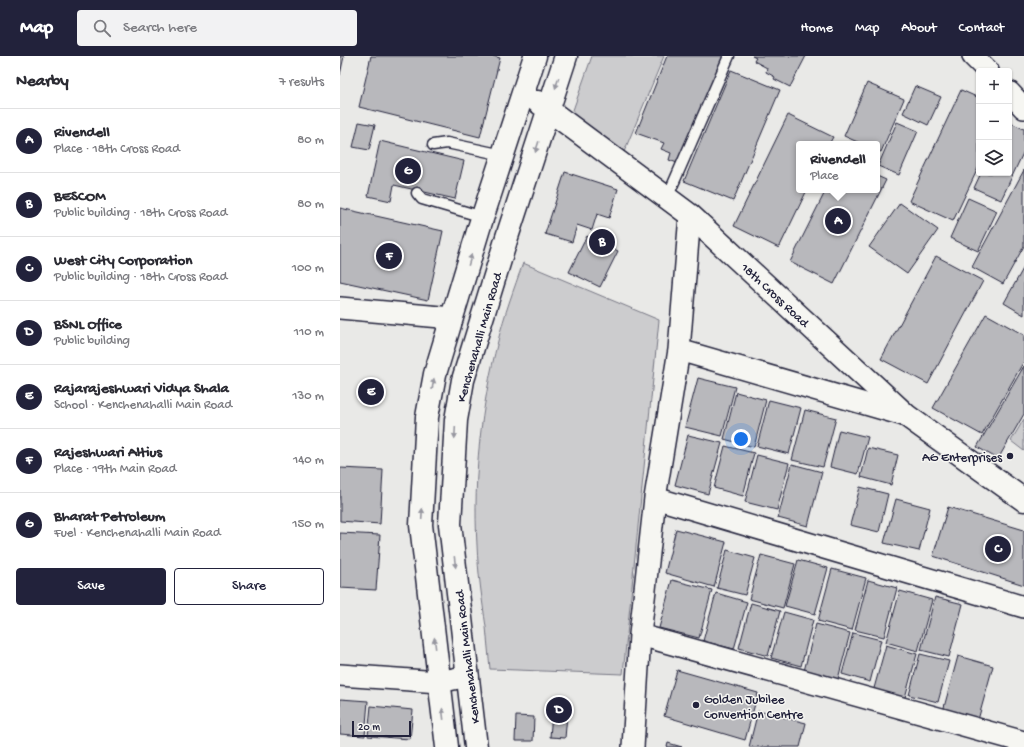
<!DOCTYPE html>
<meta charset="utf-8">
<style>
body{margin:0;font-family:"Gochi Hand",sans-serif;background:#f2f2f3;color:#2b2b33}
.controls{position:absolute;right:12px;top:12px;display:grid;overflow:hidden;border-radius:4px;box-shadow:0 1px 3px #0004}
.controls button{width:36px;height:36px;display:grid;place-items:center;padding:0;border:0;border-bottom:1px solid #e1e1e2;background:#fff;color:#2b2b33;font:20px sans-serif}
.scale{position:absolute;left:12px;bottom:10px;width:59px;box-sizing:border-box;padding-left:4px;border:2px solid #22223b;border-top:0;font-size:11px;line-height:14px;white-space:nowrap;color:#22223b;-webkit-text-stroke:3px #f6f6f2;paint-order:stroke}
.you{position:absolute;left:401px;top:383px;width:14px;height:14px;margin:-10px;border:3px solid #fff;border-radius:50%;background:#1a73e8;box-shadow:0 0 0 6px #1a73e833}
.badge{display:grid;place-items:center;width:26px;height:26px;border-radius:50%;background:#22223b;color:#fff;font-size:13px;font-weight:700}
.pin{position:absolute;translate:-50% -50%;border:2px solid #fff;box-shadow:0 1px 4px #0006}
.popup{position:absolute;left:456px;top:85px;width:84px;height:52px;box-sizing:border-box;display:grid;place-content:center;border-radius:4px;background:#fff;filter:drop-shadow(0 1px 3px #0005);font-size:13px;white-space:nowrap;color:#7c7c81}
.popup b{font-size:15px;color:#2b2b33}
.popup::after{content:'';position:absolute;left:50%;top:100%;margin-left:-8px;border:8px solid transparent;border-top-color:#fff}
.list{margin:0;padding:0;list-style:none}
h2{display:flex;justify-content:space-between;align-items:center;height:52px;margin:0;padding:0 16px;font-size:17px}
h2 small{font-size:13px;font-weight:400;color:#7c7c81}
.list li{display:grid;grid-template-columns:26px 1fr auto;gap:12px;align-items:center;box-sizing:border-box;height:64px;padding:0 16px;border-top:1px solid #e1e1e2}
.list b{display:block;font-size:15px;white-space:nowrap}
.list p{margin:0;font-size:13px;white-space:nowrap;color:#7c7c81}
.list em{font-size:13px;font-style:normal;color:#7c7c81}
.actions{display:flex;gap:8px;padding:12px 16px}
.actions a{flex:1;padding:9px 0;border:1px solid #22223b;border-radius:4px;text-align:center;font-size:14px;color:#22223b}
.actions .main{background:#22223b;color:#fff}
.icon{flex:none;width:22px;height:22px;fill:none;stroke:currentColor;stroke-width:2;stroke-linecap:round;stroke-linejoin:round}
.map{position:relative;flex:none;width:684px;height:691px;overflow:hidden}
header{display:flex;align-items:center;gap:24px;box-sizing:border-box;height:56px;padding:0 20px;background:#22223b;color:#fff}
header strong{font-size:19px}
nav{display:flex;gap:22px;margin-inline-start:auto;font-size:14px}
.search{width:280px;height:36px;background:#f2f2f3;display:flex;align-items:center;gap:10px;box-sizing:border-box;padding:0 14px;border-radius:4px;color:#7c7c81;font-size:15px}
main{display:flex}
aside{flex:1;background:#fff}
.map>svg:first-child{display:block}
.green{fill:#ccccce;stroke:#777784}
.building{fill:#b8b8bc;stroke:#22223b}
.lines{fill:none;stroke-linecap:round;stroke-linejoin:round}
.lane-casing{stroke:#22223b;stroke-width:13}
.street-casing{stroke:#22223b;stroke-width:24}
.secondary-casing{stroke:#22223b;stroke-width:25}
.lane{stroke:#f6f6f2;stroke-width:10}
.street{stroke:#f6f6f2;stroke-width:21}
.secondary{stroke:#f6f6f2;stroke-width:22}
.oneway{fill:#9797a0}
.poi-dot{fill:#22223b;stroke:#f6f6f2;stroke-width:1.5}
.labels{text-anchor:middle;stroke-width:3;stroke-linejoin:round;paint-order:stroke}
.street-label{font-size:13px;fill:#22223b;stroke:#f6f6f2}
.poi-label{font-size:13px;fill:#22223b;stroke:#f6f6f2;text-anchor:end}
</style>
<header>
<strong>Map</strong>
<div class="search"><svg class="icon" aria-label="search" viewBox="0 0 24 24"><circle cx="10" cy="10" r="6"/><path d="M15 15l6 6"/></svg>Search here</div>
<nav><a>Home</a><a>Map</a><a>About</a><a>Contact</a></nav>
</header>
<main>
<aside>
<h2>Nearby<small>7 results</small></h2>
<ul class="list">
<li><span class="badge">A</span><div><b>Rivendell</b><p>Place · 18th Cross Road</p></div><em>80 m</em></li>
<li><span class="badge">B</span><div><b>BESCOM</b><p>Public building · 18th Cross Road</p></div><em>80 m</em></li>
<li><span class="badge">C</span><div><b>West City Corporation</b><p>Public building · 18th Cross Road</p></div><em>100 m</em></li>
<li><span class="badge">D</span><div><b>BSNL Office</b><p>Public building</p></div><em>110 m</em></li>
<li><span class="badge">E</span><div><b>Rajarajeshwari Vidya Shala</b><p>School · Kenchenahalli Main Road</p></div><em>130 m</em></li>
<li><span class="badge">F</span><div><b>Rajeshwari Altius</b><p>Place · 19th Main Road</p></div><em>140 m</em></li>
<li><span class="badge">G</span><div><b>Bharat Petroleum</b><p>Fuel · Kenchenahalli Main Road</p></div><em>150 m</em></li>
</ul>
<div class="actions"><a class="main">Save</a><a>Share</a></div>
</aside>
<div class="map">
<svg width="684" height="691" viewBox="0 0 684 691">
<rect width="100%" height="100%" fill="#e9e9e7"/>
<filter id="ink" filterUnits="userSpaceOnUse"><feTurbulence type="fractalNoise" baseFrequency=".025" numOctaves="2"/><feDisplacementMap in="SourceGraphic" scale="8" xChannelSelector="R" yChannelSelector="G"/><feConvolveMatrix kernelMatrix="1 2 1 2 8 2 1 2 1" color-interpolation-filters="sRGB"/></filter>
<g filter="url(#ink)">
<!-- green -->
<path class="green" d="M 252,0 L 324,0 L 284,96 L 232,57 Z
M 183,207 L 319,264 L 283,618 L 150,613 C 149,599 147,585 146,571 C 142,543 138,517 137,489 C 133,421 141,351 158,285 C 164,259 174,233 183,207 Z
M 684,363 L 684,395 L 671,385 Z"/>
<!-- building -->
<path class="building" d="M 0,0 L 4,0 L 0,19 Z
M 31,0 L 153,0 L 160,2 L 140,81 L 19,51 Z
M 327,0 L 383,0 L 340,108 L 329,104 L 331,97 L 321,93 L 324,87 L 296,77 Z
M 412,0 L 466,0 L 450,31 L 434,23 L 435,21 L 426,16 L 427,12 L 414,5 L 416,2 Z
M 391,14 L 440,34 L 393,145 L 344,125 Z
M 527,27 L 564,43 L 541,96 L 537,94 L 537,88 L 522,88 L 504,80 Z
M 575,30 L 601,41 L 588,69 L 563,57 Z
M 621,34 L 639,42 L 639,110 L 613,165 L 569,145 Z
M 448,59 L 493,81 L 489,88 L 459,88 L 459,134 L 467,134 L 439,192 L 394,170 Z
M 19,66 L 35,69 L 29,94 L 13,91 Z
M 557,66 L 578,75 L 559,119 L 538,110 Z
M 669,66 L 684,73 L 684,95 L 661,144 L 634,132 L 641,117 L 669,117 Z
M 40,85 L 124,105 L 115,143 L 54,129 L 51,145 L 28,140 Z
M 684,114 L 684,190 L 663,228 L 632,211 Z
M 225,116 L 278,133 L 269,162 L 257,158 L 252,174 L 237,169 L 232,186 L 205,178 Z
M 537,120 L 546,124 L 494,228 L 450,206 L 486,134 L 537,134 Z
M 628,142 L 657,155 L 638,195 L 610,182 Z
M 560,147 L 598,174 L 567,218 L 529,191 Z
M 0,152 L 103,175 L 88,244 L 0,225 Z
M 247,180 L 278,195 L 260,231 L 229,216 Z
M 596,200 L 643,225 L 588,328 L 541,303 Z
M 684,211 L 684,259 L 664,247 Z
M 646,258 L 684,279 L 684,305 L 642,379 L 593,352 Z
M 684,310 L 684,358 L 658,403 L 637,391 Z
M 358,322 L 395,331 L 382,380 L 345,371 Z
M 396,336 L 426,344 L 414,391 L 384,383 Z
M 429,344 L 461,352 L 449,398 L 417,390 Z
M 465,354 L 496,362 L 483,411 L 452,404 Z
M 499,374 L 528,381 L 518,418 L 490,411 Z
M 348,379 L 382,387 L 368,438 L 335,429 Z
M 385,390 L 414,397 L 403,440 L 374,432 Z
M 528,392 L 558,399 L 551,429 L 521,421 Z
M 417,399 L 449,407 L 437,454 L 405,446 Z
M 452,408 L 482,416 L 468,470 L 438,462 Z
M 0,412 L 43,414 L 40,468 L 0,465 Z
M 520,431 L 548,438 L 539,476 L 510,469 Z
M 556,443 L 590,452 L 579,495 L 544,487 Z
M 608,451 L 684,474 L 684,529 L 593,500 Z
M 336,473 L 386,486 L 374,531 L 325,517 Z
M 0,477 L 40,479 L 36,534 L 0,532 Z
M 387,494 L 415,502 L 405,539 L 377,532 Z
M 421,499 L 455,508 L 443,552 L 409,543 Z
M 458,504 L 488,512 L 475,558 L 445,550 Z
M 492,513 L 526,522 L 512,574 L 478,565 Z
M 332,524 L 372,534 L 359,582 L 319,572 Z
M 528,524 L 557,532 L 544,581 L 515,574 Z
M 560,535 L 592,544 L 578,595 L 546,586 Z
M 376,537 L 407,546 L 394,593 L 363,585 Z
M 595,541 L 623,548 L 609,601 L 581,594 Z
M 411,547 L 440,555 L 428,600 L 399,592 Z
M 444,556 L 473,564 L 461,610 L 431,602 Z
M 476,568 L 510,577 L 498,623 L 464,615 Z
M 513,577 L 541,584 L 530,626 L 502,618 Z
M 546,589 L 577,598 L 564,645 L 533,636 Z
M 580,598 L 609,605 L 598,646 L 569,639 Z
M 618,600 L 653,610 L 638,664 L 603,655 Z
M 337,614 L 418,637 L 405,684 L 324,660 Z
M 0,643 L 28,645 L 25,680 L 0,678 Z
M 31,650 L 73,654 L 70,683 L 28,680 Z
M 418,655 L 466,667 L 460,691 L 409,691 Z
M 212,658 L 227,659 L 225,682 L 210,681 Z
M 176,660 L 194,661 L 193,685 L 175,685 Z
M 328,687 L 342,691 L 327,691 Z"/>
<g class="lines">
<!-- lane casing -->
<g class="lane-casing">
<path id="lane" d="M 93,89 L 107,87 L 163,99
M 77,137 L 82,143 L 143,161
M 327,142 L 389,0"/>
</g>
<!-- street casing -->
<g class="street-casing">
<path id="street" d="M 633,0 L 648,15
M 669,36 L 684,52
M 350,159 L 339,294 L 567,360
M 0,252 L 112,262
M 315,442 L 684,551
M 300,579 L 684,686
M 0,619 L 99,626 L 128,620
M 293,691 L 300,579 L 315,442 L 339,294"/>
</g>
<!-- secondary casing -->
<g class="secondary-casing">
<path id="secondary" d="M 198,46 L 350,159 L 567,360 L 684,444
M 107,691 L 81,469 L 87,361 L 95,318 L 139,172 L 195,0
M 136,691 L 110,468 L 116,364 L 123,324 L 167,181 L 226,0"/>
</g>
<!-- lane -->
<use href="#lane" class="lane"/>
<!-- street -->
<use href="#street" class="street"/>
<!-- secondary -->
<use href="#secondary" class="secondary"/>
</g>
<!-- one-way arrows -->
<defs><path id="oneway-solid" d="M-6-.8H1V-3.2L6.5 0L1 3.2V.8H-6Z"/></defs>
<g class="oneway">
<use href="#oneway-solid" transform="translate(217 27) rotate(108)"/>
<use href="#oneway-solid" transform="translate(197 91) rotate(108)"/>
<use href="#oneway-solid" transform="translate(130 204) rotate(-73)"/>
<use href="#oneway-solid" transform="translate(93 328) rotate(-80)"/>
<use href="#oneway-solid" transform="translate(115 377) rotate(93)"/>
<use href="#oneway-solid" transform="translate(82 458) rotate(-87)"/>
<use href="#oneway-solid" transform="translate(115 506) rotate(83)"/>
<use href="#oneway-solid" transform="translate(95 587) rotate(-97)"/>
<use href="#oneway-solid" transform="translate(103 658) rotate(-97)"/>
</g>
</g>
<!-- markers -->
<g class="poi-dot">
<circle cx="670" cy="400" r="4"/>
<circle cx="356" cy="649" r="4"/>
</g>
<g class="labels">
<!-- street labels -->
<g class="street-label">
<text transform="translate(436 238) rotate(43)" y="5">18th Cross Road</text>
<text transform="translate(138 281) rotate(-74)" y="5">Kenchenahalli Main Road</text>
<text transform="translate(126 601) rotate(-97)" y="5">Kenchenahalli Main Road</text>
</g>
<!-- poi labels -->
<g class="poi-label">
<text x="662" y="405">AG Enterprises</text>
<text x="364" y="647" text-anchor="start">Golden Jubilee<tspan x="364" dy="15">Convention Centre</tspan></text>
</g>
</g>
</svg>
<div class="controls">
<button>+</button>
<button>−</button>
<button><svg class="icon" aria-label="layers" viewBox="0 0 24 24"><path d="M12 4l9 5-9 5-9-5zM3 14l9 5 9-5"/></svg></button>
</div>
<div class="scale">20 m</div>
<div class="you"></div>
<div class="pin badge" style="left:498px;top:165px">A</div>
<div class="popup"><b>Rivendell</b>Place</div>
<div class="pin badge" style="left:262px;top:186px">B</div>
<div class="pin badge" style="left:658px;top:493px">C</div>
<div class="pin badge" style="left:219px;top:654px">D</div>
<div class="pin badge" style="left:31px;top:336px">E</div>
<div class="pin badge" style="left:49px;top:200px">F</div>
<div class="pin badge" style="left:68px;top:115px">G</div>
</div>
</main>
